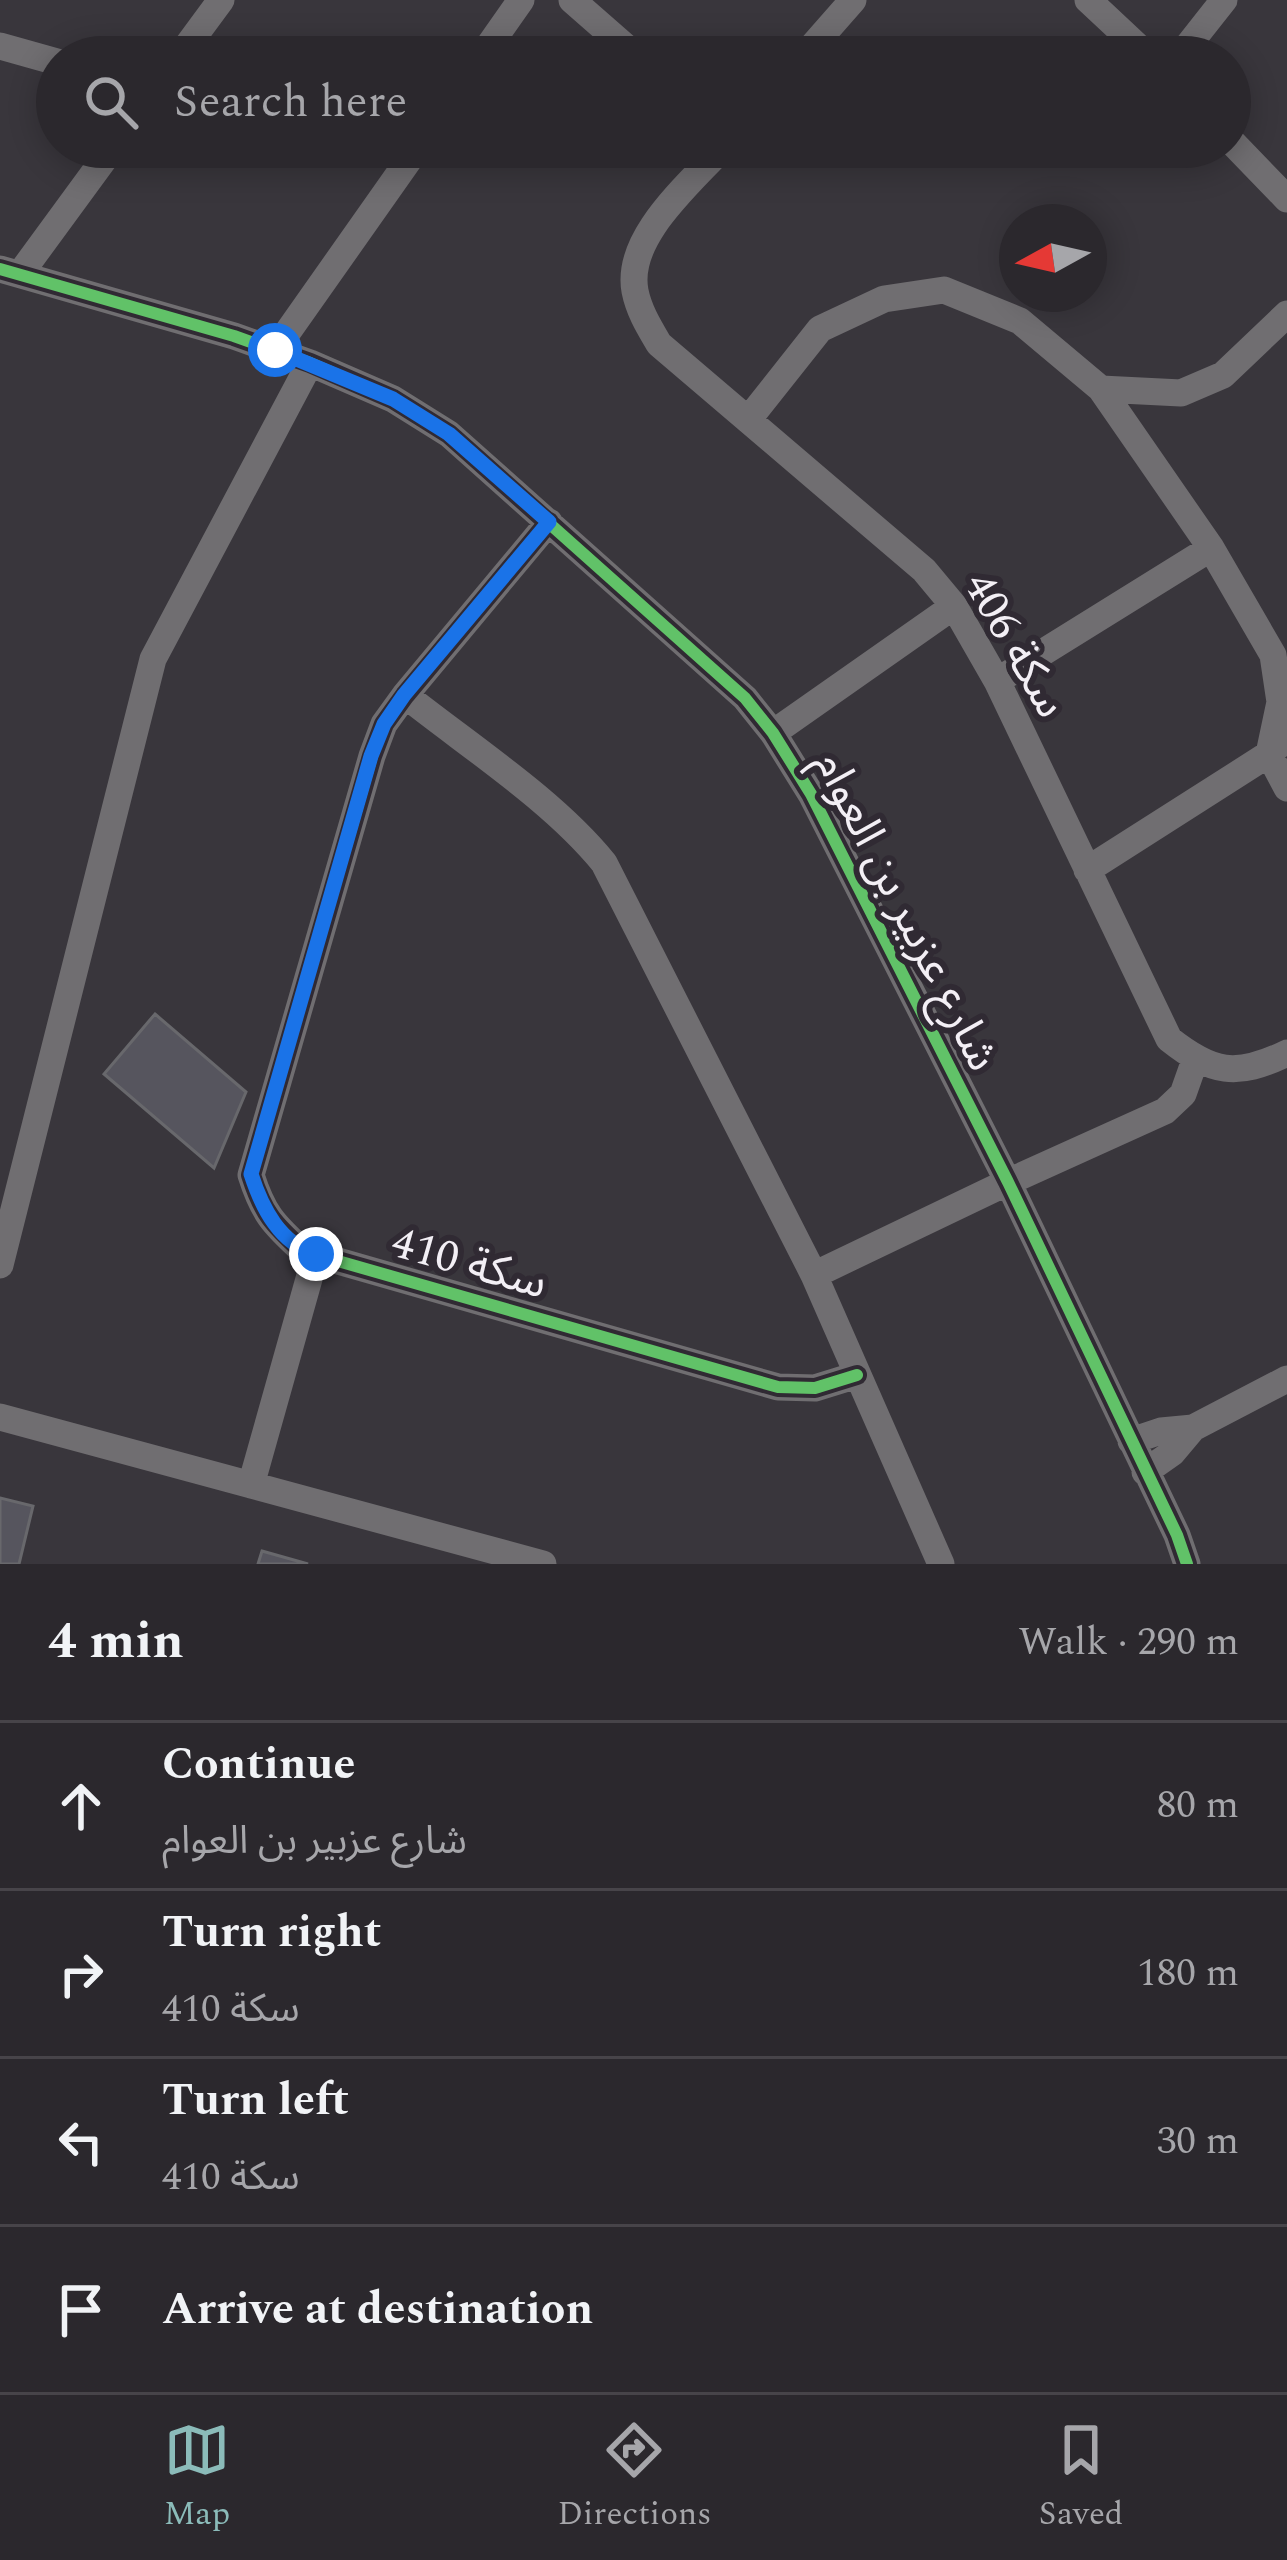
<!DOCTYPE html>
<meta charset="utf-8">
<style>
body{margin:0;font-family:Spectral,"Noto Sans Arabic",serif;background:#373439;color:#f1f3f6}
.compass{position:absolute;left:999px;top:204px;width:108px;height:108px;border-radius:50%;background:#2b282d;box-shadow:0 6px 30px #0003;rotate:262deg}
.stop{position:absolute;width:36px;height:36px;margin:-27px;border:9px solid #1a73e8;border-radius:50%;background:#fff}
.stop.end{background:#1a73e8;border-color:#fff;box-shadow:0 3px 12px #0008}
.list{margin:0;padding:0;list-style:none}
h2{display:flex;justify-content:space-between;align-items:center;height:156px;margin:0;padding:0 48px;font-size:51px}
h2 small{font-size:39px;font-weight:400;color:#a6a6aa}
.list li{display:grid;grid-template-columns:78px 1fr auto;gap:36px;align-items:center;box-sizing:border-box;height:168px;padding:0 48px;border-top:3px solid #474449}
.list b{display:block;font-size:45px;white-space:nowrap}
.list p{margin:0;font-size:39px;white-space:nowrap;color:#a6a6aa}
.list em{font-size:39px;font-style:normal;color:#a6a6aa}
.icon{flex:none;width:66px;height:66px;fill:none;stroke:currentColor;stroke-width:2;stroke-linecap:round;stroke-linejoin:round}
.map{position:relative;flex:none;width:1287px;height:1564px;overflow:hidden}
.search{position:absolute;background:#2b282d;box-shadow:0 6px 30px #0003;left:36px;right:36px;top:36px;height:132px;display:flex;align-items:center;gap:30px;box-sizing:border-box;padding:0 42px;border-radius:66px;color:#a6a6aa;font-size:45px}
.sheet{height:828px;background:#2b282d}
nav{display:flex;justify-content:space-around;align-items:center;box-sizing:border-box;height:168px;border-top:3px solid #474449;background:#2b282d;font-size:33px;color:#a6a6aa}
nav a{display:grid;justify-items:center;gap:6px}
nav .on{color:#8bbbb9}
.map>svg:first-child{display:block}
.building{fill:#56555e;stroke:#68686c;stroke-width:3}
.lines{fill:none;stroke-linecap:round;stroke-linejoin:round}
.street{stroke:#706e71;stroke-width:27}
.cycleway-casing{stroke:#302a33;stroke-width:20}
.cycleway{stroke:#61c268;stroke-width:12}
.route{stroke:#1a73e8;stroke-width:15}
.labels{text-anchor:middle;stroke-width:12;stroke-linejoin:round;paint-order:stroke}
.street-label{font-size:45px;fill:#f3eff5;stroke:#302a33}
</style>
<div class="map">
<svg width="1287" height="1564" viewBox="0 0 1287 1564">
<rect width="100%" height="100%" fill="#39363c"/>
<!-- building -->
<path class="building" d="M 155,1014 L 246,1092 L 214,1168 L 104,1074 Z
M 0,1498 L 33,1506 L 19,1564 L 0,1564 Z
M 262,1551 L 308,1564 L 258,1564 Z"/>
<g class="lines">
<!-- street -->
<path class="street" d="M 572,0 L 637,57
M 1088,0 L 1149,57
M 0,46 L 57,62
M 179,57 L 221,0
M 481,57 L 521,0
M 803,57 L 853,0
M 1179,57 L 1224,0
M 1230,140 L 1287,199
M 723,147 C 690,184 625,237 635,291 C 639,311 649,327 659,344 L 924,570 L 954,606 L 997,681 L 1169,1039 C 1212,1073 1236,1078 1287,1053
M 0,269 L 234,336 L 310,363 L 393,399 L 449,434 L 745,698 L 773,733 L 811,794 L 1008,1182 L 1177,1535 L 1187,1564
M 20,274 L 113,147
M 275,350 L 418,147
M 1101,389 L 1181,393 L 1223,375 L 1287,314
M 748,420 L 820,329 L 884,299 L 944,290 L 1020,321 L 1101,389 L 1211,548 L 1273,655 L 1280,702 L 1269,754 L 1087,870
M 549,522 L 405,695 L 384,724 L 372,756 L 251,1175 C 263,1213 273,1224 303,1251 L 778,1387 L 815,1388 L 857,1375
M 997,681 L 1211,548
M 405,695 C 469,746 553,800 604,863 L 814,1275 L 941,1564
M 773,733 L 954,606
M 1279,745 L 1269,754 L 1287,788
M 0,1265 L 153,659 L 310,363
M 814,1275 L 1008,1182 L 1165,1111 L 1183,1094 L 1195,1060
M 0,1417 L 543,1564
M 1131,1441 L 1161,1431 L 1193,1428 L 1287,1379
M 1145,1472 L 1172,1453 L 1193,1428
M 251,1485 L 316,1254"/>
<!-- cycleway casing -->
<g class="cycleway-casing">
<path id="cycleway" d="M 0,269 L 234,336 L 310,363 L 393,399 L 449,434 L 745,698 L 773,733 L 811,794 L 1008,1182 L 1177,1535 L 1187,1564
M 549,522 L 405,695 L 384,724 L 372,756 L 251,1175 C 263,1213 273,1224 303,1251 L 778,1387 L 815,1388 L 857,1375"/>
</g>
<!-- cycleway -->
<use href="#cycleway" class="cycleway"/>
</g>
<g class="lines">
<!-- route -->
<path class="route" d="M 275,350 L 393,399 L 449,434 L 549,522 L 404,695 L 384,724 L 371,756 L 251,1174 C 262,1208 280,1244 316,1254"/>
</g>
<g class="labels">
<!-- street labels -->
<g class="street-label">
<text transform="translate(1017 644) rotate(60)" y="16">سكة 406</text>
<text transform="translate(908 910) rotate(63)" y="16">شارع عزبير بن العوام</text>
<text transform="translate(470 1261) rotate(16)" y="16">سكة 410</text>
</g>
</g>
</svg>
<svg class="compass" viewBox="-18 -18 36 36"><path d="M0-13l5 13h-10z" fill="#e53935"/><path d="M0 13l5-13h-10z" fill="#a6a6aa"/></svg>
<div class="stop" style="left:275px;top:350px"></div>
<div class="stop end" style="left:316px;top:1254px"></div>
<div class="search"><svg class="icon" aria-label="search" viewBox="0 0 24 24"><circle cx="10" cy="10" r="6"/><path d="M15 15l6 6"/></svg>Search here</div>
</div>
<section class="sheet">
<h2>4 min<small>Walk · 290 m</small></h2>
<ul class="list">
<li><svg class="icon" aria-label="ahead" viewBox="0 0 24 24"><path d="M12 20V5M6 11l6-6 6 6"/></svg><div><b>Continue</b><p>شارع عزبير بن العوام</p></div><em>80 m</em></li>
<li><svg class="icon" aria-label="right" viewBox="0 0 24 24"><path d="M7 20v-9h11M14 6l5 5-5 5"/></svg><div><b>Turn right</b><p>سكة 410</p></div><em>180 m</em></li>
<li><svg class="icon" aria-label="left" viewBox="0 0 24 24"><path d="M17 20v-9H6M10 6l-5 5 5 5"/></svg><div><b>Turn left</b><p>سكة 410</p></div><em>30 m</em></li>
<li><svg class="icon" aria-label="arrive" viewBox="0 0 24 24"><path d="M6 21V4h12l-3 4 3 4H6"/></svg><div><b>Arrive at destination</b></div></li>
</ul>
</section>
<nav>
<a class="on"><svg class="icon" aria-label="map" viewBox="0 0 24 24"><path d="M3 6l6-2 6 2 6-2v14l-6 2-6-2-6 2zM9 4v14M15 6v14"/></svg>Map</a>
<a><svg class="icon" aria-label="directions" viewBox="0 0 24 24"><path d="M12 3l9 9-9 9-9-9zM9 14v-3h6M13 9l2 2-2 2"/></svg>Directions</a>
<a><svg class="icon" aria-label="saved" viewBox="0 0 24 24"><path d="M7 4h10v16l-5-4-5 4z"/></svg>Saved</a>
</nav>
